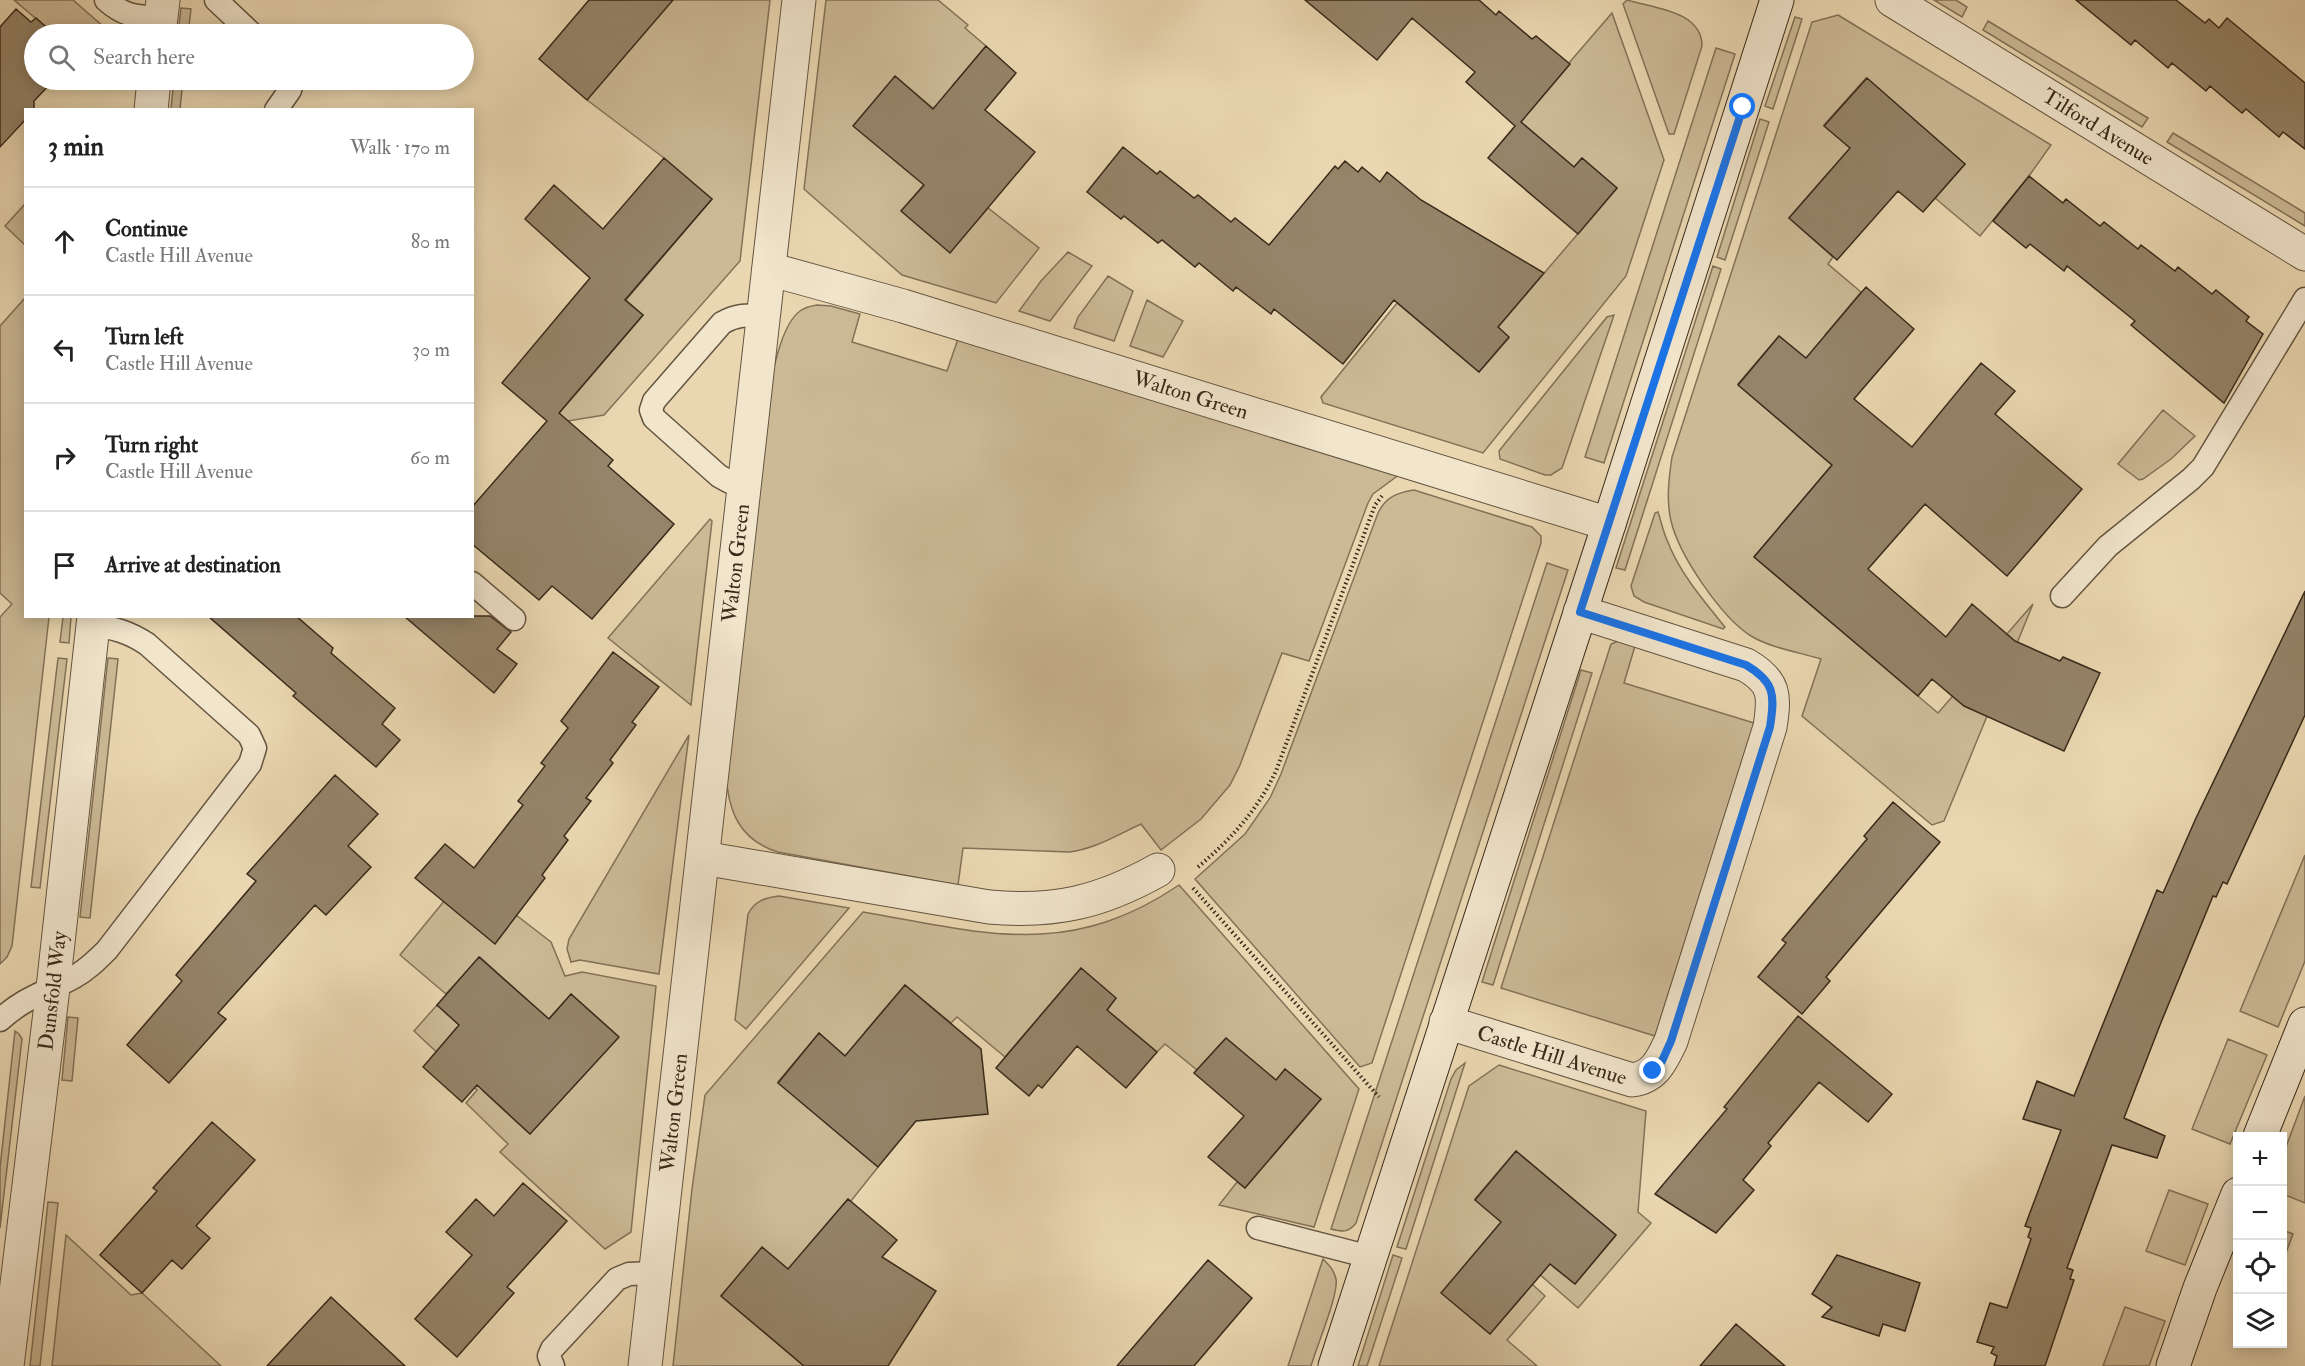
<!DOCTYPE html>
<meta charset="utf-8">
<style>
body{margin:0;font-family:"IM FELL Double Pica",serif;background:#f2f2f2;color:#222}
.controls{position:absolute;right:18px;bottom:18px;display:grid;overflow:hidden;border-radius:0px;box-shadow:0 3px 15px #0003}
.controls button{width:54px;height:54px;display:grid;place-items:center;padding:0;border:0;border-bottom:2px solid #e0e0e0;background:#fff;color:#222;font:30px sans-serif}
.stop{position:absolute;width:18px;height:18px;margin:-14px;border:4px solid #1a73e8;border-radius:50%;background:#fff}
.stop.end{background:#1a73e8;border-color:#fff;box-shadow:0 2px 6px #0008}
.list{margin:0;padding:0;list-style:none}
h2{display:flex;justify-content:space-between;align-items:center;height:78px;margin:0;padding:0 24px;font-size:26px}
h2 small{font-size:20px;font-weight:400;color:#767676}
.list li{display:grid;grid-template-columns:39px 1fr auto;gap:18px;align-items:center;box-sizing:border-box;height:108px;padding:0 24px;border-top:2px solid #e0e0e0}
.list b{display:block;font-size:22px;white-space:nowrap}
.list p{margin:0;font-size:20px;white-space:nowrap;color:#767676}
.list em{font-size:20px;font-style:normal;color:#767676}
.icon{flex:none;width:33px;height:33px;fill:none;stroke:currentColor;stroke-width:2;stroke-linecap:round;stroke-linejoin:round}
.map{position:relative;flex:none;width:2305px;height:1366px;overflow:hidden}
.search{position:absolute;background:#fff;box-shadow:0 3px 15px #0003;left:24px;top:24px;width:450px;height:66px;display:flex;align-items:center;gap:15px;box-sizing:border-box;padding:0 21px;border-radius:33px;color:#767676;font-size:22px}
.panel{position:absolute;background:#fff;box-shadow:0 3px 15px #0003;left:24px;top:108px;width:450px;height:510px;border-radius:0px}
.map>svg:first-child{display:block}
.green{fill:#ccba97;stroke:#827258;stroke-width:1.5}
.building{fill:#958469;stroke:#382a1a;stroke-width:1.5}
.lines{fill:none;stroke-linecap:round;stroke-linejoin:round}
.lane-casing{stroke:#645540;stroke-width:25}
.street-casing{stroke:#645540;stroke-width:35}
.secondary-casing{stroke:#382a1a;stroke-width:35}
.path{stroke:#382a1a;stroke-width:4;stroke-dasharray:1.5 3;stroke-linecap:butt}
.lane{stroke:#f1e5cc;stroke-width:22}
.street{stroke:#f1e5cc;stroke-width:33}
.secondary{stroke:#f1e5cc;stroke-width:33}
.route{stroke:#1a73e8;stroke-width:8}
.labels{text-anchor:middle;stroke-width:6;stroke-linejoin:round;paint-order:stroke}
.street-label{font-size:21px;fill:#382a1a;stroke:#f1e5cc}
</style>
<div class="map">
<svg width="2305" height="1366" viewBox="0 0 2305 1366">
<rect width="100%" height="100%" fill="#ead7b1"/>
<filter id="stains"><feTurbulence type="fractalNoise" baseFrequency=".00333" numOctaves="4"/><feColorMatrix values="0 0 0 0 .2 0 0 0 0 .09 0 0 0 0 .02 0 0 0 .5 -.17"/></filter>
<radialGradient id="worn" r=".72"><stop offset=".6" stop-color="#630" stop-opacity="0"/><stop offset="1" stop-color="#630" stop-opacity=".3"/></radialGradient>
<!-- green -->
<path class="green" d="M 14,0 L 73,0 L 112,34 L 54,34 Z
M 672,0 L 770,0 L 740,261 L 604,415 L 550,424 L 643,315 L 626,300 L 712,199 L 664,158 L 587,100 Z
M 826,0 L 938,0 L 968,25 L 965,28 L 986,46 L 953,85 L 941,115 L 895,76 L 935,171 L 902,211 L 950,252 L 988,208 L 1039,248 L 996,303 L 902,275 L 804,189 Z
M 1627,0 C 1654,8 1702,11 1702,46 L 1674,134 L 1669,134 L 1623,4 Z
M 1934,0 L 1956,0 L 1967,7 L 1962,17 Z
M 181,8 L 191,9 L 188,34 L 178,34 Z
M 1612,13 L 1664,160 L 1626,276 L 1483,453 L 1323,403 L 1321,397 L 1397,303 L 1479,372 L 1509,338 L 1498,327 L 1617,188 L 1582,158 L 1574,167 L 1519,121 Z
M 1838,15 L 2051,145 L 2029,176 L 1980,236 L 1935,198 L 1965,164 L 1866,78 L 1824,125 L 1864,160 L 1830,171 L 1789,218 L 1833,257 L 1828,264 L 1861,292 L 1825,335 L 1819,370 L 1779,336 L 1738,384 L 1832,465 L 1754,557 L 1938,713 L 2033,604 L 1944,821 L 1932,825 L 1802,716 L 1821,659 C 1798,652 1771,648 1751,636 C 1721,617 1679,555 1671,521 C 1666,500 1669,477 1672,457 L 1812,22 Z
M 1795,17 L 1802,19 L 1773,109 L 1765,106 Z
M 1988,21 L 2148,118 L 2142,127 L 1983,30 Z
M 1716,48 L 1735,54 L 1604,463 L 1585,457 Z
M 174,80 L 183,80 L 180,109 L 171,109 Z
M 1760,119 L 1769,122 L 1725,260 L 1717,257 Z
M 2173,133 L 2305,213 L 2305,226 L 2167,142 Z
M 25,204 L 25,245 L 5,226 Z
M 1068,252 L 1092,266 L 1050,321 L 1019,311 L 1041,281 Z
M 1713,266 L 1721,269 L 1625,570 L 1616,568 Z
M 1108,276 L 1133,291 L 1114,341 L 1074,328 L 1078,317 Z
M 25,298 L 26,616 L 49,617 L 12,946 L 7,957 L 0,964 L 0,617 L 12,604 L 0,593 L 0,326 Z
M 1147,300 L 1183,321 L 1163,357 L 1130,346 Z
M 817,305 L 831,306 L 860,314 L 852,342 L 947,371 L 959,336 L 1400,474 L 1373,494 L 1368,503 L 1309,661 L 1282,653 L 1240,765 L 1230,785 L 1201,819 L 1161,850 L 1141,824 C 1117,835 1095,849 1069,852 L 963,848 L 958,885 L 778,852 C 739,840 728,811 726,773 L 768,394 C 773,372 781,325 800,311 C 805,307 811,306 817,305 Z
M 1614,315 L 1562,468 L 1551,475 L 1545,475 L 1500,459 L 1499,451 L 1607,317 Z
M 2163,410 L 2195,436 L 2171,459 L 2143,479 L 2139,480 L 2118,464 Z
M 1414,490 L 1532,527 L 1541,536 L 1541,543 L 1372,1063 L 1360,1067 L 1195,879 L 1245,834 L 1270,798 L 1281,774 L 1378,513 C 1386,497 1396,493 1414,490 Z
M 1658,512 C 1661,521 1663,531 1667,540 C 1679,572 1703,600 1725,627 L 1723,629 L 1644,602 L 1634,596 L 1631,586 L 1655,513 Z
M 710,519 L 712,521 L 691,705 L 608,638 Z
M 1547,563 L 1568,570 L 1356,1223 C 1348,1233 1343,1232 1331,1229 Z
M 63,617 L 71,617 L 69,643 L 60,642 Z
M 1618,641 L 1635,646 L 1624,683 L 1754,723 L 1655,1036 L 1501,988 L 1611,644 Z
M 58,658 L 67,659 L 40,888 L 31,887 Z
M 108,658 L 118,659 L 90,918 L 80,917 Z
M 1581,670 L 1592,673 L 1493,985 L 1482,982 Z
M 689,735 L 659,974 L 580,960 L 571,962 L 567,949 L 569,939 Z
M 2305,855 L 2305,961 L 2278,1027 L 2240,1011 Z
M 463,878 L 468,878 L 551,942 L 565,976 L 582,972 L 656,986 L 631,1232 L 605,1249 L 500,1152 L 508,1144 L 466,1103 L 477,1090 L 414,1031 L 437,1005 L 487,1050 L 520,1051 L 483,1091 L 530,1134 L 618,1036 L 571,994 L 536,1033 L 526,999 L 480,957 L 446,994 L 400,955 Z
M 1179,885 L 1359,1089 L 1314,1227 L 1219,1205 L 1237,1182 L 1245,1188 L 1321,1099 L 1285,1069 L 1276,1081 L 1226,1038 L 1197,1070 L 1165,1044 L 1157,1052 L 1107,1010 L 1116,998 L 1081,968 L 1005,1057 L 957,1017 L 951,1023 L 905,985 L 865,1032 L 859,1068 L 819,1033 L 778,1082 L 878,1167 L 851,1201 L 848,1199 L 808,1246 L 803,1281 L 762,1248 L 721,1296 L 804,1366 L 673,1366 L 692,1189 L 705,1095 L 863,912 C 984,933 1068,960 1179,885 Z
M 779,896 L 849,908 L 746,1029 L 735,1020 L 748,914 C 755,901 764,898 779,896 Z
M 68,1017 L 78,1018 L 72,1081 L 62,1080 Z
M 15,1031 L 19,1034 L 22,1039 L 0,1228 L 0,1168 Z
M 2228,1039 L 2267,1055 L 2230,1144 L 2192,1129 Z
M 1465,1063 L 1406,1249 L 1397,1247 L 1451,1079 L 1456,1070 Z
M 1499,1065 L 1646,1111 L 1638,1212 L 1651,1223 L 1578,1308 L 1537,1272 L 1533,1250 L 1575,1284 L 1616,1235 L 1516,1151 L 1475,1199 L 1515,1234 L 1442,1293 L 1490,1334 L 1532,1284 L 1545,1296 L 1507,1340 L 1537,1366 L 1379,1366 L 1469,1086 Z
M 2305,1096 L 2305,1203 L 2283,1194 L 2283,1155 Z
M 2169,1190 L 2208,1204 L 2185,1265 L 2146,1251 Z
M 48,1202 L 58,1203 L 40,1366 L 30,1366 Z
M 2283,1230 L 2293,1234 L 2283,1261 L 2282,1230 Z
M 66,1235 L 131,1295 L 142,1293 L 221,1366 L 52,1366 Z
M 1393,1255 L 1402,1258 L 1367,1366 L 1358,1366 Z
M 1323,1259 C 1329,1265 1334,1270 1336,1279 C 1339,1294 1316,1348 1311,1366 L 1288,1366 Z
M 2125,1307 L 2165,1321 L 2149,1366 L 2103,1366 Z"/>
<!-- building -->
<path class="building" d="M 589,0 L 673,0 L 587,100 L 539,59 Z
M 1305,0 L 1479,0 L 1496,15 L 1499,11 L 1532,39 L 1536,36 L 1570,64 L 1521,122 L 1574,167 L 1582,158 L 1617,188 L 1578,234 L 1488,158 L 1515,126 L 1466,82 L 1475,72 L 1412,18 L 1377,60 Z
M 2076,0 L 2176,0 L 2205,23 L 2209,19 L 2219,28 L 2227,18 L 2305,83 L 2305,149 L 2283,132 L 2279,137 L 2246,109 L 2242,113 L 2210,86 L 2206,91 L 2172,63 L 2168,68 L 2135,40 L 2131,45 Z
M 16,9 L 31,22 L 36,18 L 54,34 L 34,34 L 34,80 L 54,80 L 34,101 L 34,110 L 26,110 L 26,119 L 0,147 L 0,27 Z
M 986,46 L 1016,73 L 985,110 L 1035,152 L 950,253 L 901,211 L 924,185 L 853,126 L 895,76 L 933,109 Z
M 1867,78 L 1965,164 L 1923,212 L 1898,191 L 1837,260 L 1789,218 L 1850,148 L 1824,126 Z
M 1123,147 L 1157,174 L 1160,171 L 1194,198 L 1198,195 L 1231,222 L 1235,218 L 1269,245 L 1335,166 L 1338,169 L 1345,161 L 1358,172 L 1362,167 L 1380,182 L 1387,172 L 1421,200 L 1544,273 L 1498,327 L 1509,337 L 1479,372 L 1394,300 L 1343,364 L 1274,309 L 1271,314 L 1236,287 L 1233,291 L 1199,263 L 1195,267 L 1162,240 L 1158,243 L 1124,216 L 1121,219 L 1087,192 Z
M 664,158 L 712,199 L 625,300 L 643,315 L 559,413 L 613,460 L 608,466 L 674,524 L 592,619 L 552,586 L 539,600 L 472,544 L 472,507 L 547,421 L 502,383 L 590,278 L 525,219 L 554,185 L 603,229 Z
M 2029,176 L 2063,203 L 2066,199 L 2100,226 L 2104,222 L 2138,249 L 2141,245 L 2175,271 L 2178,267 L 2212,294 L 2216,290 L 2249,317 L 2246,321 L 2263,334 L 2224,403 L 2131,325 L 2135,321 L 2067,266 L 2064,271 L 2030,244 L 2026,248 L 1993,221 Z
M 1866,287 L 1914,329 L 1854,399 L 1912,447 L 1981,363 L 2015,391 L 1995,414 L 2082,489 L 2007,576 L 1925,504 L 1868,569 L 1946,637 L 1972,604 L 2015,641 L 2060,661 L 2063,657 L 2100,673 L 2064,751 L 1964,706 L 1932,679 L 1918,696 L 1754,557 L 1832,465 L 1738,385 L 1779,336 L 1806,358 Z
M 2305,591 L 2305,715 L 2227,884 L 2223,882 L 2216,897 L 2213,896 L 2160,1025 L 2124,1118 L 2165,1136 L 2157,1158 L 2112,1145 L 2067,1268 L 2073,1270 L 2070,1279 L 2074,1280 L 2045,1366 L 1994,1366 L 1997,1356 L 1991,1353 L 1994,1347 L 1977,1342 L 1990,1303 L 2007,1308 L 2031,1239 L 2028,1237 L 2031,1228 L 2025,1226 L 2061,1130 L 2023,1119 L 2037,1081 L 2074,1096 L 2157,890 L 2163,893 L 2167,884 L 2196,818 Z
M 208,616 L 296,616 L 333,648 L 331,653 L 395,708 L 382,724 L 400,740 L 376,767 L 293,696 L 296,693 Z
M 404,616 L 490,616 L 511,632 L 497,649 L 517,664 L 494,693 Z
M 613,652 L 659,687 L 632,722 L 636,725 L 610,760 L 613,763 L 586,798 L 591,801 L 564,836 L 568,840 L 542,875 L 545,878 L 495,944 L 415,878 L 445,844 L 474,868 L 523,805 L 518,801 L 545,766 L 541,763 L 568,728 L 561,721 Z
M 335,775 L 378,814 L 348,846 L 371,867 L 326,915 L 315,905 L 218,1013 L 226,1019 L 169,1083 L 127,1045 L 182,981 L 176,975 L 256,881 L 247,874 Z
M 1893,802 L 1940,842 L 1826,977 L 1830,981 L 1802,1014 L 1758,977 L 1786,943 L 1782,940 L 1867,839 L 1864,836 Z
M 479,957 L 549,1019 L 571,994 L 619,1037 L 530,1134 L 477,1085 L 462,1102 L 423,1067 L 459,1025 L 437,1005 Z
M 1081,968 L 1116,998 L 1107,1010 L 1157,1052 L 1126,1088 L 1077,1046 L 1042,1088 L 1038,1085 L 1029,1096 L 996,1068 Z
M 905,985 L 981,1049 L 988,1114 L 916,1121 L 878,1167 L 778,1083 L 819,1033 L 845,1056 Z
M 1798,1016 L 1892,1094 L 1868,1122 L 1819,1082 L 1768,1143 L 1771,1146 L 1743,1180 L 1754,1190 L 1716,1233 L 1655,1194 L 1727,1109 L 1724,1107 Z
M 1226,1038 L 1276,1080 L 1285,1069 L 1321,1099 L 1245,1188 L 1208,1157 L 1244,1116 L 1194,1073 Z
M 212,1122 L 255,1160 L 196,1226 L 210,1238 L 182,1269 L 172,1260 L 142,1293 L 100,1255 L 157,1191 L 153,1188 Z
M 1516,1151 L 1616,1235 L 1575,1284 L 1550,1264 L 1490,1334 L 1441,1293 L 1501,1222 L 1475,1200 Z
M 523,1183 L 567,1221 L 507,1287 L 514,1293 L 457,1357 L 415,1319 L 472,1255 L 446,1232 L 476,1199 L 494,1216 Z
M 848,1199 L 897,1240 L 882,1257 L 936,1291 L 888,1366 L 804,1366 L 721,1296 L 762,1247 L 788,1269 Z
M 1837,1255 L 1920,1283 L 1905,1331 L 1883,1324 L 1879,1336 L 1822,1317 L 1832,1307 L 1812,1294 Z
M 1208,1260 L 1252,1298 L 1194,1366 L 1117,1366 Z
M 331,1297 L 405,1366 L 267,1366 Z
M 1736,1324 L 1785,1366 L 1700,1366 Z"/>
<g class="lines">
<!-- lane casing -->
<g class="lane-casing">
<path id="lane" d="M 106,0 C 125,17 136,16 161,18
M 216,0 L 252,34
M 276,110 L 290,90 L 293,80
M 744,486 L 730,482 L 719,476 L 654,418 L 651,410 L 654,401 L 722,323 C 737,314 748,315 765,316
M 472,583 L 514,619
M 2062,596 L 2108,546 L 2191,479 L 2203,467 L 2305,299
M 0,1020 C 25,997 45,993 74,977 C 87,970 97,960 107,950 L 250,764 L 255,748 L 249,735 L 147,644 C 129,632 114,628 93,625
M 1258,1228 L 1370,1257
M 553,1366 L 549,1356 L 552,1349 L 617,1279 L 629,1274 L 654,1273"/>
</g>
<!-- street casing -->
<g class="street-casing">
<g id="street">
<path id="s1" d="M 1892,0 L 2305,254"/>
<path d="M 159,34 L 163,0"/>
<path d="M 151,110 L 154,80"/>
<path id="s2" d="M 769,269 L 903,306 L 1609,524"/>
<path d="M 703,858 L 989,907 C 1055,913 1101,902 1158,870"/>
<path id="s3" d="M 1446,1022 L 1632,1080 C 1655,1077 1662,1060 1671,1041 L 1770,727 C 1775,695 1775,682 1746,665 L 1580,612"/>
<path id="s4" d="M 7,1366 L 53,988 L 94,616"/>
<path id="s5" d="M 645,1366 L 799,0"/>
</g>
</g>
<!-- secondary casing -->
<g class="secondary-casing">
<path id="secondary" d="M 2260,1136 L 2305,1024
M 1335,1366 L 1609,524 L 1777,0
M 2173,1366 L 2200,1288 L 2238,1194"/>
</g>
<!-- path -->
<path class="path" d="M 1198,867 C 1231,839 1257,811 1276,771 L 1375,505 L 1382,496
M 1193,888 L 1379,1097"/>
<!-- lane -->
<use href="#lane" class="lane"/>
<!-- street -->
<use href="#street" class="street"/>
<!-- secondary -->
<use href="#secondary" class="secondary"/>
</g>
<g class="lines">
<!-- route -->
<path class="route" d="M 1653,1071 L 1662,1061 L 1671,1041 L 1770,727 C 1775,695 1775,682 1746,665 L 1580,612 L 1743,107"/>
</g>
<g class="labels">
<!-- street labels -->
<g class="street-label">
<text dy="7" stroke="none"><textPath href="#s1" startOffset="242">Tilford Avenue</textPath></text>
<text dy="7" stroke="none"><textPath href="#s2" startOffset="440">Walton Green</textPath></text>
<text dy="7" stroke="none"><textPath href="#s5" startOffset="808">Walton Green</textPath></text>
<text dy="7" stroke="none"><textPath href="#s4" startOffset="378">Dunsfold Way</textPath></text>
<text dy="7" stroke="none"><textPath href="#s3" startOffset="111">Castle Hill Avenue</textPath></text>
<text dy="7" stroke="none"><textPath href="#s5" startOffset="255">Walton Green</textPath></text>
</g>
</g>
<rect width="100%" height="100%" filter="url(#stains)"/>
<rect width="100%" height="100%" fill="url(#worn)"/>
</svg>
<div class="controls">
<button>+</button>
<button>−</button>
<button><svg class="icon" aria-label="locate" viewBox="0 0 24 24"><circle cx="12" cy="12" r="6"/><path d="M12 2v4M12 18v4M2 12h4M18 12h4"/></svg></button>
<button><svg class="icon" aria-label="layers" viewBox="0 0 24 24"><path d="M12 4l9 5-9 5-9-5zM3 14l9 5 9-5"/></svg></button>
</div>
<div class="stop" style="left:1743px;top:107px"></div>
<div class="stop end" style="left:1653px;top:1071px"></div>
<div class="search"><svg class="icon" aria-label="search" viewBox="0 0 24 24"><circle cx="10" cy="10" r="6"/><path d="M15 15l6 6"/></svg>Search here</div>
<section class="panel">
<h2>3 min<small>Walk · 170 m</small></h2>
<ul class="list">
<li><svg class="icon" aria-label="ahead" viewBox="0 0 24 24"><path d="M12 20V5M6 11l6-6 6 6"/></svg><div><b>Continue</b><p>Castle Hill Avenue</p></div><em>80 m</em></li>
<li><svg class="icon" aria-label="left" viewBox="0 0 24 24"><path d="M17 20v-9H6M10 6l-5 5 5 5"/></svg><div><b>Turn left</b><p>Castle Hill Avenue</p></div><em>30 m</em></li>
<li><svg class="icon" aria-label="right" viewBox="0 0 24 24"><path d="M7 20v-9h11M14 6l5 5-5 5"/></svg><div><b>Turn right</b><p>Castle Hill Avenue</p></div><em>60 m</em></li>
<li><svg class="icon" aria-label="arrive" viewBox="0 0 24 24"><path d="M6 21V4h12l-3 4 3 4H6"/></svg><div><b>Arrive at destination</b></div></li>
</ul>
</section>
</div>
